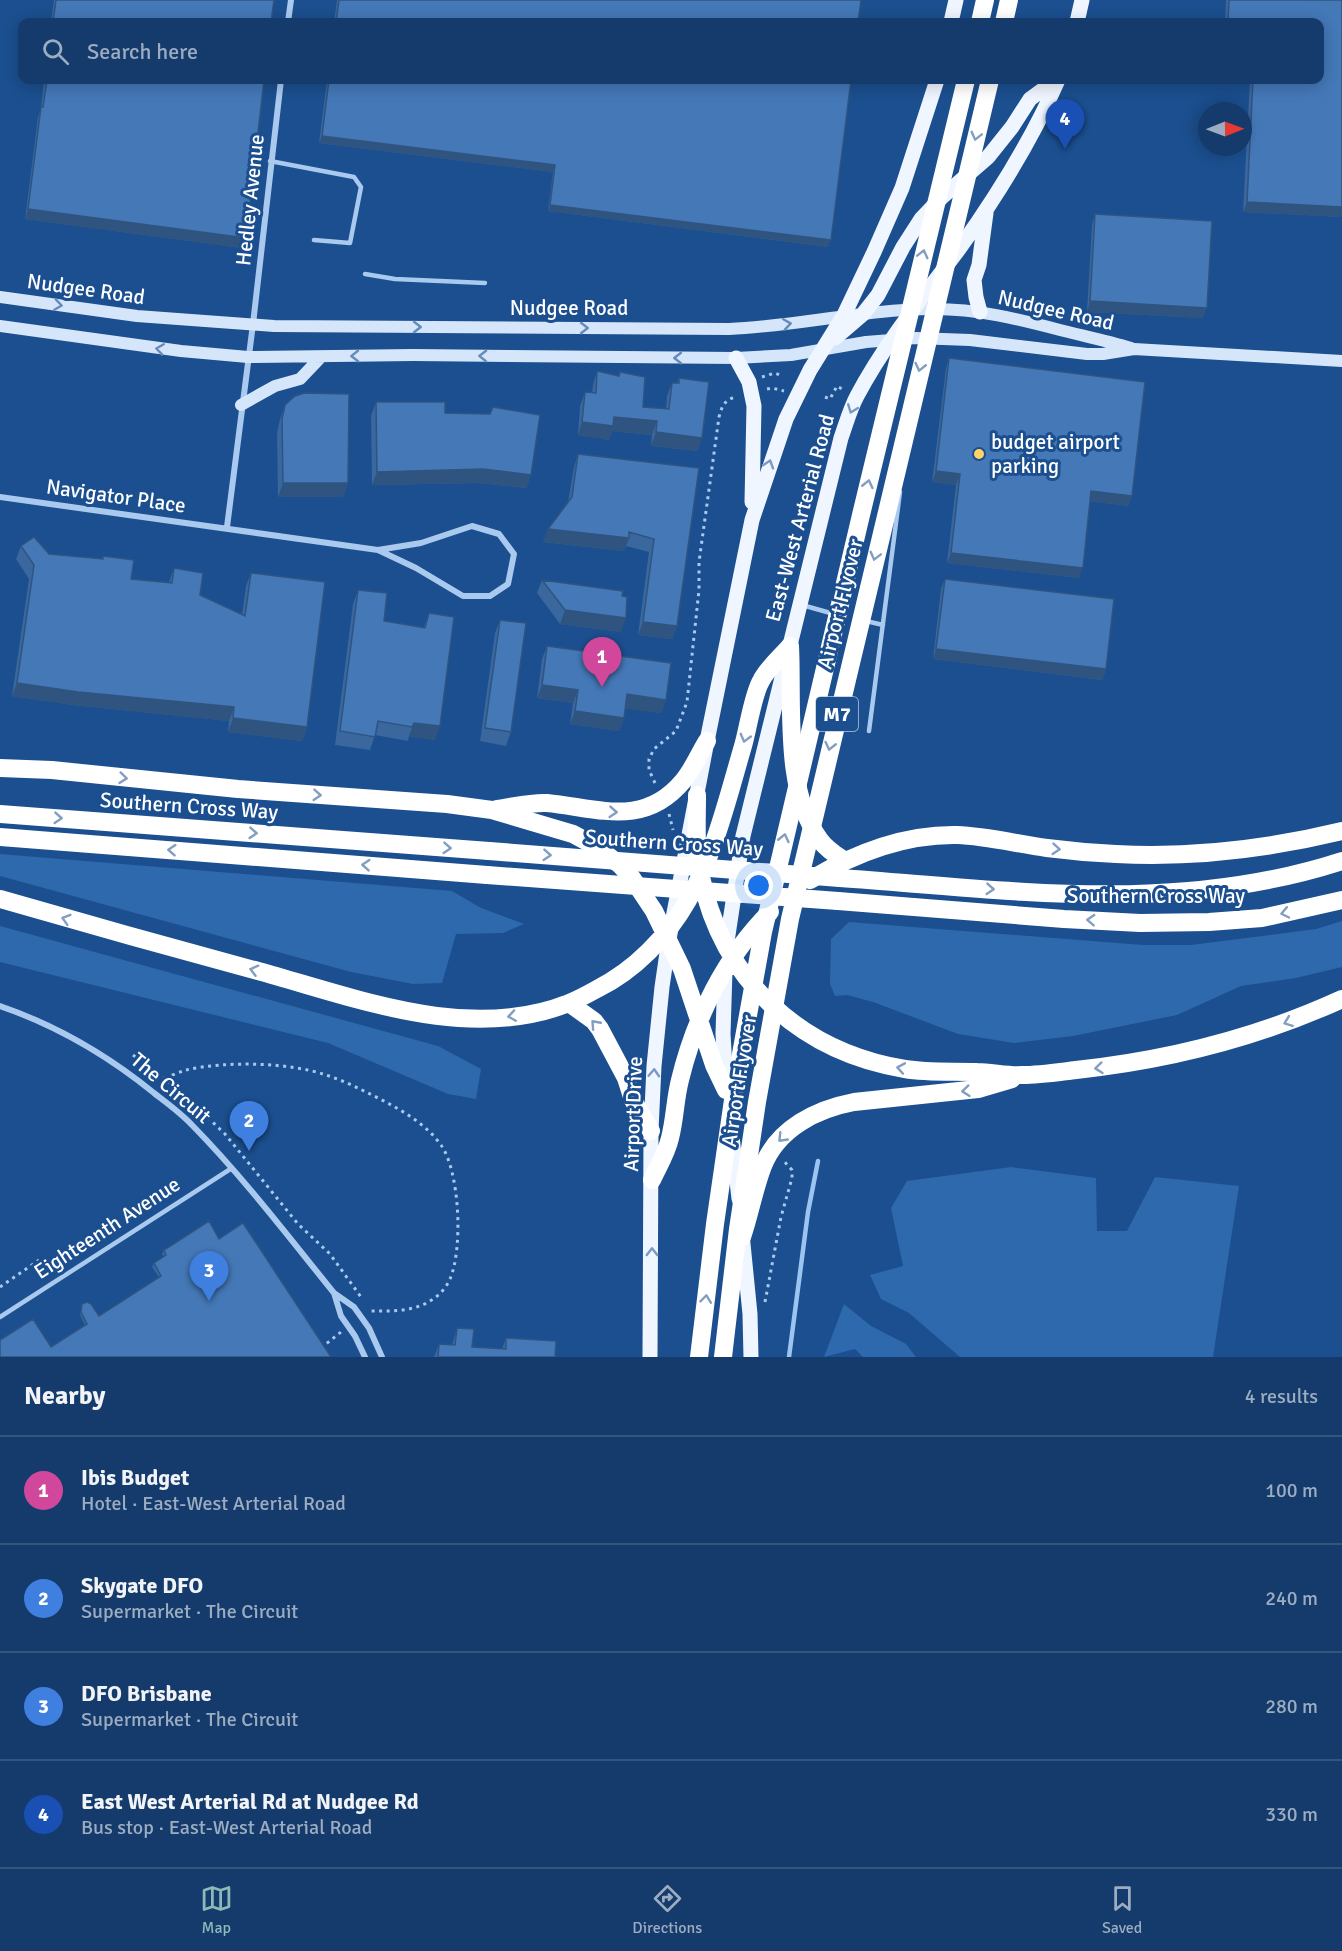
<!DOCTYPE html>
<meta charset="utf-8">
<style>
body{margin:0;font-family:Signika,sans-serif;background:#1d4271;color:#f1f3f6}
.compass{position:absolute;left:1198px;top:102px;width:54px;height:54px;border-radius:50%;background:#143b6b;box-shadow:0 3px 15px #0003;rotate:89deg}
.you{position:absolute;left:759px;top:886px;width:21px;height:21px;margin:-15px;border:4px solid #fff;border-radius:50%;background:#1a73e8;box-shadow:0 0 0 9px #1a73e833}
.badge{display:grid;place-items:center;width:39px;height:39px;border-radius:50%;background:#8bbbb9;color:#fff;font-size:20px;font-weight:700}
.pin{position:absolute;translate:-50% -50px;filter:drop-shadow(0 2px 3px #0008)}
.pin::after{content:'';position:absolute;top:32px;width:21px;height:18px;background:inherit;clip-path:polygon(0 0,100% 0,50% 100%)}
.list{margin:0;padding:0;list-style:none}
h2{display:flex;justify-content:space-between;align-items:center;height:78px;margin:0;padding:0 24px;font-size:26px}
h2 small{font-size:20px;font-weight:400;color:#9dadc1}
.list li{display:grid;grid-template-columns:39px 1fr auto;gap:18px;align-items:center;box-sizing:border-box;height:108px;padding:0 24px;border-top:2px solid #33557e}
.list b{display:block;font-size:22px;white-space:nowrap}
.list p{margin:0;font-size:20px;white-space:nowrap;color:#9dadc1}
.list em{font-size:20px;font-style:normal;color:#9dadc1}
.icon{flex:none;width:33px;height:33px;fill:none;stroke:currentColor;stroke-width:2;stroke-linecap:round;stroke-linejoin:round}
.map{position:relative;flex:none;width:1342px;height:1357px;overflow:hidden}
.search{position:absolute;background:#143b6b;box-shadow:0 3px 15px #0003;left:18px;right:18px;top:18px;height:66px;display:flex;align-items:center;gap:15px;box-sizing:border-box;padding:0 21px;border-radius:12px;color:#9dadc1;font-size:22px}
.sheet{height:510px;background:#143b6b}
nav{display:flex;justify-content:space-around;align-items:center;box-sizing:border-box;height:84px;border-top:2px solid #33557e;background:#143b6b;font-size:16px;color:#9dadc1}
nav a{display:grid;justify-items:center;gap:3px}
nav .on{color:#8bbbb9}
.map>svg:first-child{display:block}
.green{fill:#2e69ad}
.lines{fill:none;stroke-linecap:round;stroke-linejoin:round}
.stream{stroke:#9cc4f0;stroke-width:4.5}
.path{stroke:#a9c9ee;stroke-width:3;stroke-dasharray:3 4.5;stroke-linecap:butt}
.service{stroke:#a9c9ee;stroke-width:4.5}
.minor{stroke:#a9c9ee;stroke-width:6}
.secondary{stroke:#d6e6fa;stroke-width:12}
.primary{stroke:#f0f6ff;stroke-width:15}
.motorway{stroke:#fff;stroke-width:18}
.motorway-bridge{stroke:#fff;stroke-width:18}
.wall{fill:#3a679d}
.shaded-wall{fill:#305480}
.building{fill:#4478b7;stroke:#305480;stroke-width:1.5}
.oneway{stroke:#829ec1}
.oneway2{stroke:#668bba}
.oneway3{stroke:#7b9ac1}
.poi-dot{fill:#ffd166;stroke:#1b4f8f;stroke-width:2}
.labels{text-anchor:middle;stroke-width:6;stroke-linejoin:round;paint-order:stroke}
.shield{fill:#1b4f8f;stroke:#bbcadd;stroke-width:1.5}
.shield-label{font-size:20px;font-weight:bold;fill:#fff}
.street-label{font-size:21px;fill:#fff;stroke:#1b4f8f}
.poi-label{font-size:21px;fill:#fff;stroke:#1b4f8f;text-anchor:start}
</style>
<div class="map">
<svg width="1342" height="1357" viewBox="0 0 1342 1357">
<rect width="100%" height="100%" fill="#1b4f8f"/>
<!-- green -->
<path class="green" d="M 0,854 L 452,891 L 481,908 L 524,924 L 503,933 L 456,934 L 442,983 L 413,984 L 351,972 L 0,876 Z
M 1342,921 L 1342,967 L 1296,978 L 1241,986 L 1177,1015 L 1073,1036 L 1014,1043 L 958,1034 L 873,1002 L 847,995 L 835,996 L 830,984 L 831,939 L 849,922 L 1143,945 L 1191,945 L 1316,929 Z
M 0,926 L 438,1046 L 481,1069 L 476,1099 L 448,1094 L 328,1043 L 0,962 Z
M 1011,1167 L 1096,1178 L 1097,1231 L 1127,1231 L 1155,1177 L 1239,1186 L 1213,1357 L 960,1357 L 909,1313 L 881,1299 L 870,1275 L 903,1266 L 891,1208 L 907,1181 Z
M 844,1304 L 871,1326 L 906,1344 L 916,1357 L 863,1357 L 855,1349 L 824,1357 Z"/>
<g class="lines">
<!-- stream -->
<path class="stream" d="M 789,1357 L 808,1212 L 818,1161"/>
<!-- path -->
<path class="path" d="M 762,377 L 775,373 L 780,375
M 767,389 L 772,388 L 784,391
M 825,397 L 830,399 L 837,386 L 842,389
M 655,783 L 649,770 L 649,759 L 654,749 L 676,731 L 687,702 L 699,590 L 699,562 L 719,417 C 722,405 725,400 737,396
M 669,814 L 673,830
M 133,1055 L 179,1090 L 225,1134 L 298,1224 L 330,1254 L 361,1297
M 165,1078 C 171,1076 179,1072 186,1070 C 225,1061 288,1062 326,1075 C 345,1081 362,1090 380,1099 C 403,1111 426,1124 441,1145 C 460,1172 463,1249 450,1279 C 447,1286 440,1295 433,1299 C 415,1312 392,1311 371,1311
M 0,1287 L 39,1260
M 765,1302 L 781,1217 L 792,1178 L 792,1170 L 783,1160
M 321,1348 L 341,1332"/>
<!-- service -->
<path class="service" d="M 270,161 L 354,177 L 361,187 L 350,243 L 314,240
M 365,274 L 395,279 L 485,283
M 802,605 L 834,614
M 866,621 L 883,625
M 869,731 L 900,492
M 0,1317 L 232,1168"/>
<!-- minor -->
<path class="minor" d="M 288,22 L 291,0
M 0,497 L 378,550
M 472,526 L 499,534 L 514,554 L 508,584 L 490,596 L 463,596 L 416,568 L 378,550 L 421,543 Z
M 227,527 L 253,324 L 281,80
M 0,1006 C 58,1026 106,1054 154,1093 C 167,1103 181,1113 192,1125 C 243,1177 288,1236 334,1293 L 354,1307 L 369,1328 L 382,1357
M 334,1293 L 341,1316 L 355,1336 L 365,1357"/>
<!-- secondary -->
<path class="secondary" d="M 0,297 L 137,316 L 274,326 L 729,329 C 798,326 865,309 934,309 C 978,309 1018,319 1060,330 C 1084,336 1108,341 1131,348
M 0,326 L 181,351 L 248,357 L 413,355 L 736,358 L 791,355 L 866,342 L 916,338 L 970,340 L 1087,354 L 1103,354 L 1134,349 L 1342,361
M 241,405 L 275,386 L 300,379 L 321,357"/>
<!-- primary -->
<path class="primary" d="M 951,22 L 956,0
M 1077,22 L 1082,0
M 980,312 L 976,297 L 974,280 L 979,265 L 986,213
M 835,338 L 863,314 L 878,295 L 903,247 L 921,219 L 942,197 L 988,157 L 1012,127 L 1030,99 L 1056,80
M 736,358 L 749,382 L 754,406 L 752,502
M 726,948 L 743,836 L 841,438 C 846,424 850,409 857,396 C 885,343 923,297 959,249 C 997,196 1032,140 1058,80
M 725,971 L 723,1034 L 726,1085
M 732,1136 L 739,1199
M 742,1234 L 750,1314 L 751,1357
M 650,1357 L 651,1131 L 654,1066 L 662,987 L 669,939 L 707,741 L 752,520 L 786,419 L 810,370 L 844,315 L 874,252 L 902,188 L 937,80"/>
<!-- motorway -->
<path class="motorway" d="M 980,22 L 985,0
M 1004,22 L 1009,0
M 790,646 C 793,705 783,790 820,840 C 826,849 836,855 845,861
M 0,768 L 52,770 L 238,789 L 447,804 L 492,810 L 573,834 L 597,847 L 620,865 L 632,878 L 654,911 L 682,969 L 714,1065 L 726,1090
M 697,795 C 697,822 695,850 701,877 C 723,981 801,1052 905,1069 C 929,1073 953,1071 977,1072 C 992,1072 1007,1076 1022,1075 C 1040,1075 1059,1072 1076,1070 C 1169,1060 1257,1038 1342,999
M 497,809 C 513,807 531,802 547,803 C 598,808 644,828 683,781 C 693,769 699,754 707,741
M 0,814 L 489,851
M 0,837 L 487,875
M 840,878 C 1010,890 1176,915 1342,861
M 810,880 C 855,853 904,834 957,835 C 987,836 1017,844 1047,848 C 1070,851 1093,853 1116,854 C 1192,858 1268,849 1342,831
M 0,899 C 86,924 172,948 258,971 C 357,998 468,1043 569,1003 C 579,999 588,994 597,989 C 635,970 667,937 688,900 C 715,853 728,797 743,746 C 748,729 753,694 761,681 C 767,668 781,657 790,646
M 838,901 L 1064,919 L 1140,923 L 1209,922 L 1262,918 L 1342,900
M 569,1003 L 594,1021 L 600,1029 L 626,1078 L 633,1100 L 651,1131
M 652,1180 C 658,1167 667,1152 670,1138 C 675,1119 675,1099 680,1080 C 695,1018 725,957 770,912
M 742,1237 C 750,1214 754,1189 763,1166 C 778,1128 817,1109 854,1102 L 978,1089 L 1012,1079"/>
<!-- motorway-bridge -->
<path class="motorway-bridge" d="M 489,851 L 840,878
M 487,875 L 838,901
M 699,1357 L 715,1224 L 734,1093 L 763,932 L 861,515 L 966,80
M 723,1357 L 738,1229 L 757,1102 L 790,919 L 990,80"/>
</g>
<!-- wall -->
<path class="wall" d="M 54,0 L 274,0 L 271,22 L 51,22 Z
M 337,0 L 861,0 L 858,22 L 334,22 Z
M 1226,0 L 1342,0 L 1342,217 L 1243,212 L 1250,80 L 1320,80 L 1320,22 L 1225,22 Z
M 44,80 L 264,80 L 246,238 L 242,248 L 25,219 L 38,117 L 41,109 Z
M 327,80 L 851,80 L 828,247 L 548,211 L 553,172 L 319,143 Z
M 1095,214 L 1203,318 L 1087,312 L 1092,225 Z
M 949,358 L 1132,496 L 1128,506 L 1090,501 L 1079,578 L 947,563 L 956,485 L 932,482 L 946,368 Z
M 597,371 L 618,376 L 620,372 L 643,407 L 666,409 L 667,396 L 672,383 L 677,383 L 679,378 L 698,451 L 651,446 L 652,435 L 612,431 L 609,440 L 578,435 L 580,406 L 585,392 L 592,393 L 593,385 Z
M 376,402 L 445,413 L 527,488 L 478,483 L 372,485 L 371,416 Z
M 285,405 L 348,483 L 343,497 L 278,497 L 277,433 L 280,419 Z
M 578,454 L 699,468 L 677,626 L 672,639 L 638,635 L 649,552 L 626,546 L 624,551 L 543,542 L 548,529 L 568,502 L 574,467 Z
M 21,546 L 49,554 L 102,559 L 103,556 L 131,579 L 169,582 L 174,568 L 200,595 L 242,615 L 246,586 L 251,573 L 307,727 L 302,741 L 228,732 L 229,721 L 73,705 L 12,696 L 29,579 L 16,559 Z
M 945,579 L 1106,669 L 1102,680 L 933,659 L 941,589 Z
M 542,580 L 621,632 L 560,624 L 537,593 Z
M 358,590 L 384,621 L 424,627 L 429,613 L 435,740 L 409,736 L 408,741 L 375,735 L 370,750 L 335,745 L 353,604 Z
M 500,620 L 511,732 L 506,746 L 480,741 L 495,633 Z
M 547,646 L 666,700 L 661,713 L 625,708 L 624,718 L 619,731 L 570,724 L 573,703 L 537,698 L 542,659 Z
M 219,1239 L 51,1347 L 85,1325 L 80,1315 L 82,1304 L 99,1316 L 159,1277 L 152,1267 L 154,1263 L 164,1257 L 162,1254 L 164,1250 Z
M 457,1328 L 472,1347 L 502,1349 L 506,1338 L 555,1357 L 434,1357 L 439,1344 L 452,1345 Z"/>
<!-- shaded-wall -->
<path class="shaded-wall" d="M 322,136 L 555,165 L 553,172 L 319,143 Z
M 1247,202 L 1342,207 L 1342,217 L 1243,212 Z
M 550,205 L 831,240 L 828,247 L 548,211 Z
M 28,209 L 246,238 L 242,248 L 25,219 Z
M 1090,301 L 1207,308 L 1203,318 L 1087,312 Z
M 614,417 L 657,421 L 652,435 L 612,431 L 609,440 L 578,435 L 582,422 Z
M 656,432 L 702,438 L 698,451 L 651,446 Z
M 483,469 L 531,475 L 527,488 L 478,483 L 372,485 L 377,472 Z
M 936,471 L 960,474 L 956,485 L 932,482 Z
M 283,483 L 348,483 L 343,497 L 278,497 Z
M 1091,491 L 1132,496 L 1128,506 L 1087,501 Z
M 548,529 L 629,538 L 624,551 L 543,542 Z
M 951,553 L 1083,568 L 1079,578 L 947,563 Z
M 565,610 L 626,618 L 621,632 L 560,624 Z
M 643,622 L 677,626 L 672,639 L 638,635 Z
M 936,649 L 1106,669 L 1102,680 L 933,659 Z
M 17,683 L 234,707 L 229,721 L 73,705 L 12,696 Z
M 542,685 L 578,690 L 573,703 L 537,698 Z
M 627,694 L 666,700 L 661,713 L 622,708 Z
M 575,711 L 624,718 L 619,731 L 570,724 Z
M 233,718 L 307,727 L 302,741 L 228,732 Z
M 414,723 L 440,726 L 435,740 L 409,736 Z"/>
<!-- building -->
<path class="building" d="M 56,0 L 274,0 L 271,22 L 53,22 Z
M 339,0 L 861,0 L 858,22 L 336,22 Z
M 1229,0 L 1342,0 L 1342,207 L 1247,202 L 1253,80 L 1320,80 L 1320,22 L 1228,22 Z
M 47,80 L 264,80 L 246,238 L 28,209 L 41,107 L 43,107 Z
M 329,80 L 851,80 L 831,240 L 550,205 L 555,165 L 322,136 Z
M 1095,214 L 1212,221 L 1207,308 L 1090,301 Z
M 949,358 L 1145,382 L 1132,496 L 1091,491 L 1083,568 L 951,553 L 960,474 L 936,471 Z
M 597,371 L 619,376 L 620,372 L 645,377 L 643,407 L 669,409 L 672,383 L 679,383 L 679,378 L 709,382 L 702,438 L 656,432 L 657,421 L 614,417 L 613,426 L 582,422 L 585,392 L 596,393 Z
M 305,393 L 349,394 L 348,483 L 283,483 L 282,419 L 285,405 L 295,396 Z
M 376,402 L 445,402 L 445,413 L 490,414 L 493,407 L 540,415 L 531,475 L 483,469 L 377,472 Z
M 578,454 L 699,468 L 677,626 L 643,622 L 654,539 L 629,532 L 629,538 L 548,529 L 572,497 Z
M 34,537 L 49,554 L 103,559 L 103,556 L 134,560 L 131,579 L 172,583 L 174,568 L 203,573 L 200,595 L 245,616 L 251,573 L 325,582 L 307,727 L 233,718 L 234,707 L 78,692 L 17,683 L 34,565 L 21,546 Z
M 945,579 L 1114,599 L 1106,669 L 936,649 Z
M 542,580 L 623,591 L 622,596 L 627,597 L 626,618 L 565,610 Z
M 358,590 L 387,593 L 384,621 L 425,628 L 429,613 L 454,617 L 440,726 L 414,723 L 412,727 L 378,721 L 375,737 L 340,731 Z
M 500,620 L 526,623 L 511,732 L 485,728 Z
M 547,646 L 671,663 L 666,700 L 627,694 L 624,718 L 575,711 L 578,690 L 542,685 Z
M 209,1221 L 219,1239 L 243,1223 L 331,1357 L 0,1357 L 0,1340 L 33,1319 L 51,1347 L 87,1324 L 81,1312 L 82,1304 L 87,1302 L 91,1304 L 99,1316 L 161,1276 L 154,1263 L 166,1255 L 164,1250 Z
M 457,1328 L 474,1329 L 472,1347 L 506,1349 L 506,1338 L 556,1341 L 555,1357 L 438,1357 L 439,1344 L 455,1345 Z"/>
<!-- one-way arrows -->
<defs><path id="oneway-chevron" d="M-2-3.5L2.5 0L-2 3.5" fill="none" stroke-width="1.6" stroke-linecap="round" stroke-linejoin="round" transform="scale(1.5)"/></defs>
<g class="oneway">
<use href="#oneway-chevron" transform="translate(976 136) rotate(104)"/>
<use href="#oneway-chevron" transform="translate(923 254) rotate(-76)"/>
<use href="#oneway-chevron" transform="translate(920 367) rotate(103)"/>
<use href="#oneway-chevron" transform="translate(868 484) rotate(-77)"/>
<use href="#oneway-chevron" transform="translate(875 556) rotate(104)"/>
<use href="#oneway-chevron" transform="translate(745 738) rotate(105)"/>
<use href="#oneway-chevron" transform="translate(830 746) rotate(103)"/>
<use href="#oneway-chevron" transform="translate(123 778) rotate(6)"/>
<use href="#oneway-chevron" transform="translate(317 795) rotate(4)"/>
<use href="#oneway-chevron" transform="translate(613 812) rotate(4)"/>
<use href="#oneway-chevron" transform="translate(58 818) rotate(4)"/>
<use href="#oneway-chevron" transform="translate(253 833) rotate(4)"/>
<use href="#oneway-chevron" transform="translate(784 838) rotate(-77)"/>
<use href="#oneway-chevron" transform="translate(447 848) rotate(4)"/>
<use href="#oneway-chevron" transform="translate(1056 849) rotate(5)"/>
<use href="#oneway-chevron" transform="translate(172 850) rotate(-176)"/>
<use href="#oneway-chevron" transform="translate(547 855) rotate(4)"/>
<use href="#oneway-chevron" transform="translate(366 865) rotate(-176)"/>
<use href="#oneway-chevron" transform="translate(990 889) rotate(4)"/>
<use href="#oneway-chevron" transform="translate(1285 913) rotate(168)"/>
<use href="#oneway-chevron" transform="translate(66 919) rotate(-163)"/>
<use href="#oneway-chevron" transform="translate(1091 920) rotate(-177)"/>
<use href="#oneway-chevron" transform="translate(254 970) rotate(-165)"/>
<use href="#oneway-chevron" transform="translate(512 1016) rotate(171)"/>
<use href="#oneway-chevron" transform="translate(1288 1022) rotate(159)"/>
<use href="#oneway-chevron" transform="translate(595 1024) rotate(-132)"/>
<use href="#oneway-chevron" transform="translate(901 1068) rotate(-170)"/>
<use href="#oneway-chevron" transform="translate(1099 1068) rotate(174)"/>
<use href="#oneway-chevron" transform="translate(966 1091) rotate(174)"/>
<use href="#oneway-chevron" transform="translate(782 1138) rotate(134)"/>
<use href="#oneway-chevron" transform="translate(706 1299) rotate(-83)"/>
</g>
<g class="oneway2">
<use href="#oneway-chevron" transform="translate(58 305) rotate(8)"/>
<use href="#oneway-chevron" transform="translate(787 324) rotate(-9)"/>
<use href="#oneway-chevron" transform="translate(417 327)"/>
<use href="#oneway-chevron" transform="translate(584 328)"/>
<use href="#oneway-chevron" transform="translate(160 349) rotate(-172)"/>
<use href="#oneway-chevron" transform="translate(355 356) rotate(179)"/>
<use href="#oneway-chevron" transform="translate(483 356) rotate(-179)"/>
<use href="#oneway-chevron" transform="translate(678 358) rotate(-180)"/>
</g>
<g class="oneway3">
<use href="#oneway-chevron" transform="translate(852 409) rotate(111)"/>
<use href="#oneway-chevron" transform="translate(769 464) rotate(-72)"/>
<use href="#oneway-chevron" transform="translate(654 1073) rotate(-87)"/>
<use href="#oneway-chevron" transform="translate(652 1252) rotate(-90)"/>
</g>
<!-- markers -->
<circle class="poi-dot" cx="979" cy="454" r="6"/>
<g class="labels">
<!-- shield labels -->
<rect class="shield" x="816" y="697" width="42" height="34" rx="4.5"/>
<g class="shield-label">
<text x="837" y="721">M7</text>
</g>
<!-- street labels -->
<g class="street-label">
<text transform="translate(250 200) rotate(-84)" y="7">Hedley Avenue</text>
<text transform="translate(86 289) rotate(8)" y="7">Nudgee Road</text>
<text x="569" y="315">Nudgee Road</text>
<text transform="translate(1056 310) rotate(13)" y="7">Nudgee Road</text>
<text transform="translate(116 496) rotate(8)" y="7">Navigator Place</text>
<text transform="translate(800 518) rotate(-75)" y="7">East-West Arterial Road</text>
<text transform="translate(840 604) rotate(-76)" y="7">Airport Flyover</text>
<text transform="translate(189 806) rotate(4)" y="7">Southern Cross Way</text>
<text transform="translate(674 843) rotate(4)" y="7">Southern Cross Way</text>
<text x="1156" y="903">Southern Cross Way</text>
<text transform="translate(739 1081) rotate(-81)" y="7">Airport Flyover</text>
<text transform="translate(171 1088) rotate(40)" y="7">The Circuit</text>
<text transform="translate(633 1114) rotate(-88)" y="7">Airport Drive</text>
<text transform="translate(107 1228) rotate(-33)" y="7">Eighteenth Avenue</text>
</g>
<!-- poi labels -->
<g class="poi-label">
<text x="991" y="449">budget airport<tspan x="991" dy="24">parking</tspan></text>
</g>
</g>
</svg>
<svg class="compass" viewBox="-18 -18 36 36"><path d="M0-13l5 13h-10z" fill="#e53935"/><path d="M0 13l5-13h-10z" fill="#9dadc1"/></svg>
<div class="you"></div>
<div class="pin badge" style="left:602px;top:687px;background:#d1479c">1</div>
<div class="pin badge" style="left:249px;top:1151px;background:#3f7fe0">2</div>
<div class="pin badge" style="left:209px;top:1301px;background:#3f7fe0">3</div>
<div class="pin badge" style="left:1065px;top:149px;background:#1a4fb4">4</div>
<div class="search"><svg class="icon" aria-label="search" viewBox="0 0 24 24"><circle cx="10" cy="10" r="6"/><path d="M15 15l6 6"/></svg>Search here</div>
</div>
<section class="sheet">
<h2>Nearby<small>4 results</small></h2>
<ul class="list">
<li><span class="badge" style="background:#d1479c">1</span><div><b>Ibis Budget</b><p>Hotel · East-West Arterial Road</p></div><em>100 m</em></li>
<li><span class="badge" style="background:#3f7fe0">2</span><div><b>Skygate DFO</b><p>Supermarket · The Circuit</p></div><em>240 m</em></li>
<li><span class="badge" style="background:#3f7fe0">3</span><div><b>DFO Brisbane</b><p>Supermarket · The Circuit</p></div><em>280 m</em></li>
<li><span class="badge" style="background:#1a4fb4">4</span><div><b>East West Arterial Rd at Nudgee Rd</b><p>Bus stop · East-West Arterial Road</p></div><em>330 m</em></li>
</ul>
</section>
<nav>
<a class="on"><svg class="icon" aria-label="map" viewBox="0 0 24 24"><path d="M3 6l6-2 6 2 6-2v14l-6 2-6-2-6 2zM9 4v14M15 6v14"/></svg>Map</a>
<a><svg class="icon" aria-label="directions" viewBox="0 0 24 24"><path d="M12 3l9 9-9 9-9-9zM9 14v-3h6M13 9l2 2-2 2"/></svg>Directions</a>
<a><svg class="icon" aria-label="saved" viewBox="0 0 24 24"><path d="M7 4h10v16l-5-4-5 4z"/></svg>Saved</a>
</nav>
